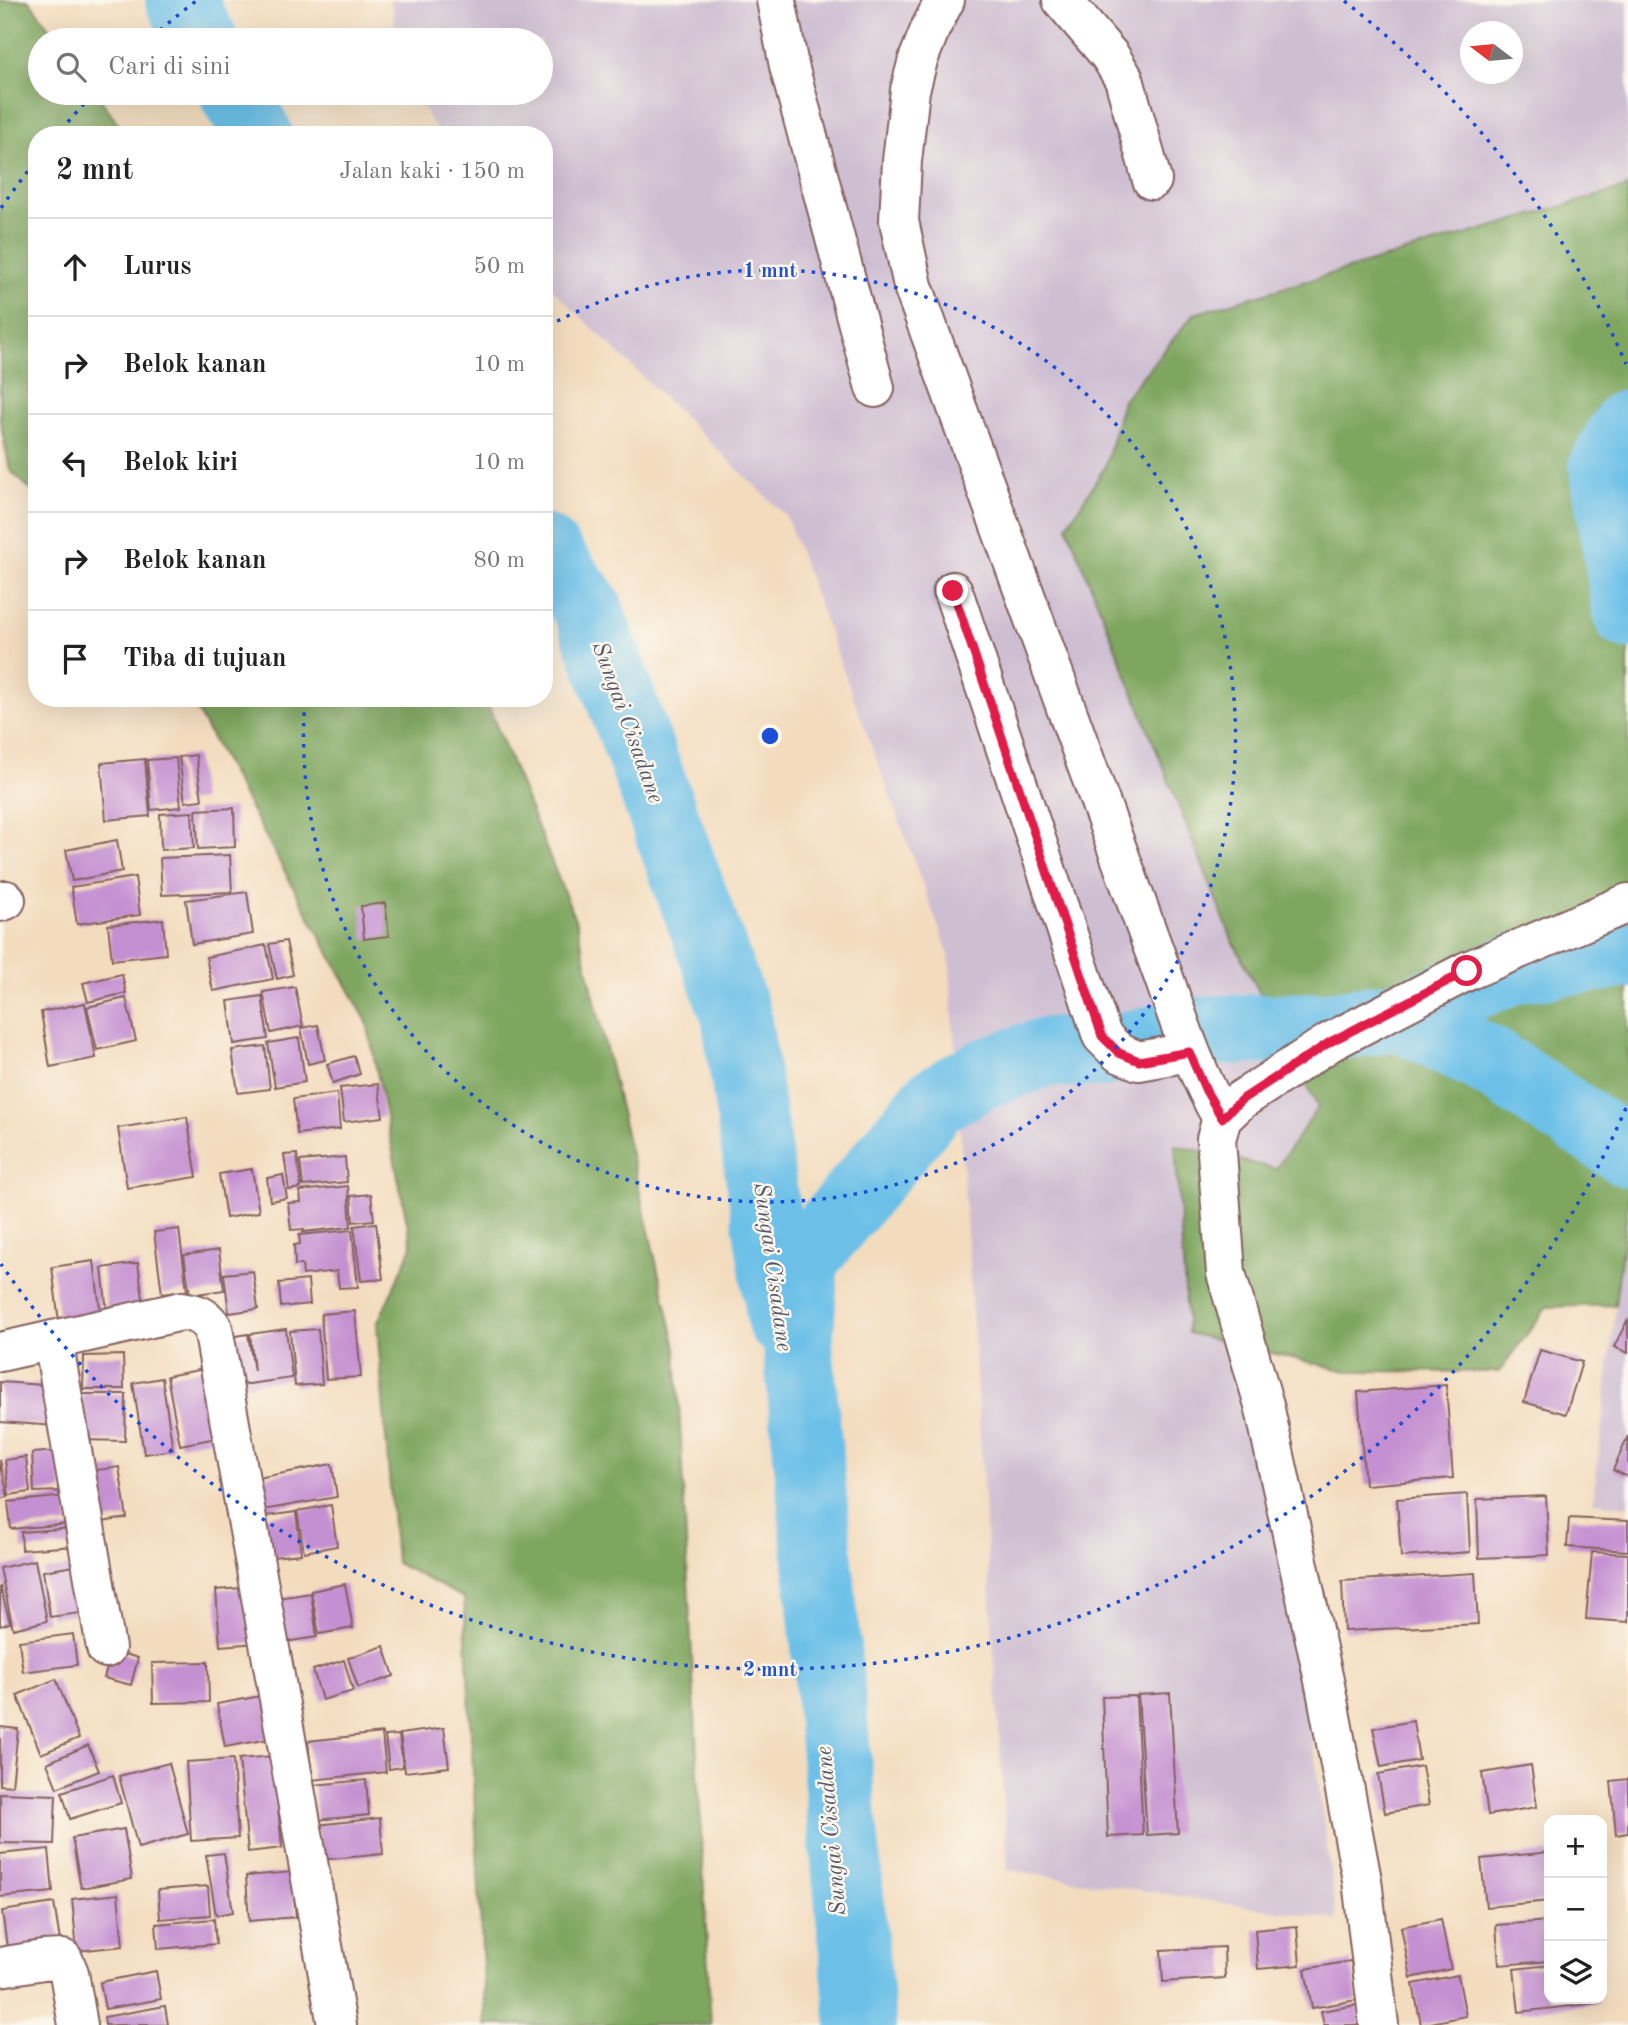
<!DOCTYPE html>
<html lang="id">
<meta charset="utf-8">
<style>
:root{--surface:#fff;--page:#f2f2f2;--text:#222;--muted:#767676;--line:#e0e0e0}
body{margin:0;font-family:"Old Standard TT",serif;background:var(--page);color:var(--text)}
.controls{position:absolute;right:21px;bottom:21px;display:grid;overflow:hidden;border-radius:14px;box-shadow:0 7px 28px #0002}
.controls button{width:63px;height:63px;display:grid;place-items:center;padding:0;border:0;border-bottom:2px solid var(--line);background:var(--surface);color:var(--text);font:35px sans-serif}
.compass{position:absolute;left:1460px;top:21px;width:63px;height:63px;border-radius:50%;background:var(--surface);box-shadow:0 7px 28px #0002;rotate:286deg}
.stop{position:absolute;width:21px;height:21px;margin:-16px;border:5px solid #e11d48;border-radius:50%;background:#fff}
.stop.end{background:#e11d48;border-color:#fff;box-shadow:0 2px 7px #0008}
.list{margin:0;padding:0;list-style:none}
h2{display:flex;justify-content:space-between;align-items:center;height:91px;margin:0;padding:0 28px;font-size:30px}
h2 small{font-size:23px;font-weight:400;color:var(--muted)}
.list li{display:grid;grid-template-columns:46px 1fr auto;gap:21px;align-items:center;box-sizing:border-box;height:98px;padding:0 28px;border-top:2px solid var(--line)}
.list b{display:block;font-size:26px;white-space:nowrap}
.list em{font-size:23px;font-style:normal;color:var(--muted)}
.icon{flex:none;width:38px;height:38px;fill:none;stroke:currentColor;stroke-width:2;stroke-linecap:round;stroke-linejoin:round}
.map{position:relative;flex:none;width:1628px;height:2025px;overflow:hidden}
.search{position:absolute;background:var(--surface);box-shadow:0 7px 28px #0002;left:28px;top:28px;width:525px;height:77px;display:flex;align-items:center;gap:18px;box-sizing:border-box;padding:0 24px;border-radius:38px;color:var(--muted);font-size:26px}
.panel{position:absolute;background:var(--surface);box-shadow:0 7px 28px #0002;left:28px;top:126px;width:525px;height:581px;border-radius:28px}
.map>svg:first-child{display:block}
.industrial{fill:#cebed2;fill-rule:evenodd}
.forest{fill:#7ea65e;stroke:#646244;stroke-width:2}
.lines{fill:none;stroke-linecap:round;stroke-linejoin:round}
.river{stroke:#6cc0e8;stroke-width:70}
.building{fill:#c590d1}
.minor-casing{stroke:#85615e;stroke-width:42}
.minor{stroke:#fff;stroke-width:38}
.route{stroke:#e11d48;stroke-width:9}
.ring{fill:none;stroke:#1d4ed8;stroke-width:3.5;stroke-dasharray:3.5 7}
.labels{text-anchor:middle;stroke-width:5;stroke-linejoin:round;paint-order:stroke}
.water-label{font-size:23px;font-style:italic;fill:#56576d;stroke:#fbf7ec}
.centre{fill:#1d4ed8;stroke:#fbf7ec;stroke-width:3.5}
.ring-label{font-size:21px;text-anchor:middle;font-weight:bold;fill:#1d4ed8;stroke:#fbf7ec;stroke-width:5;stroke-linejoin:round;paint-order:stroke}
</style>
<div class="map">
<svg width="1628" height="2025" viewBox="0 0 1628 2025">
<rect width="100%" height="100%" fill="#fbf7ec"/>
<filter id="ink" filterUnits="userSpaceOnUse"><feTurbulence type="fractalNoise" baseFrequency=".0143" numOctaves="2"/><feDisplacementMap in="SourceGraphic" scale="14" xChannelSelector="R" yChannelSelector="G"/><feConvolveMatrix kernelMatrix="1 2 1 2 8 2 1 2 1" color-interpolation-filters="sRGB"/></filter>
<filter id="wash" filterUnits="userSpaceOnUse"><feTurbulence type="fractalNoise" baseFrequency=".00686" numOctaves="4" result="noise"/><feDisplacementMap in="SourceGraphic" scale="28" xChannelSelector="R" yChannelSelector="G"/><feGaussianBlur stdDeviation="1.57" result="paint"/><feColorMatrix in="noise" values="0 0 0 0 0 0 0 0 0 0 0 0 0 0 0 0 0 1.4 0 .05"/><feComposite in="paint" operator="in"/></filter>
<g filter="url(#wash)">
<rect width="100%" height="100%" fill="#f3dcbe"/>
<!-- industrial -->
<g class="industrial">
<path d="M391,0H1628V187L1194,314L1123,400L1105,467L1067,526L1232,939L1318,1107L1276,1169L1175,1146L1259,1350L1337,1920L1008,1870L949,955L786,516L544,281V135H440L413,93H541V40H397ZM1470,32H1512V74H1470Z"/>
<path d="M1628,1203V1506L1593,1502Z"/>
</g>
<!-- forest -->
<g class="forest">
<path d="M0,0H29L58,40H40V93H96L126,135H37V496L10,470L0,420Z"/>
<path d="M1628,187V1203L1615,1305L1547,1307L1499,1372L1346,1371L1188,1333L1175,1145L1276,1169L1318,1107L1232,939L1067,526L1105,467L1123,400L1194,314Z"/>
<path d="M190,698H485L577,924L676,1347L711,2025H486L464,1598L396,1563L377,1324L412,1247L367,1022Z"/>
</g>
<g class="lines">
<!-- river -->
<g class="river">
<path d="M180,0L203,40"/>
<path d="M234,93L258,135"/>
<path d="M1628,424L1604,465L1628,614"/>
<path d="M544,549L588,609L736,1015L782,1321"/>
<path d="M1400,1016L1484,1058L1628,1152"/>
<path d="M861,2025L798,1346L804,1259L935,1101L983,1074L1045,1052H1101L1195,1031L1324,1027L1400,1016L1518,967L1628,953"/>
</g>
</g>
<g id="blocks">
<!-- building -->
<g class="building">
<path d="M196,755L202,800L185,802L179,757Z"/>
<path d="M176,758L181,807L151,810L147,760Z"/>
<path d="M145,759L150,816L106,820L101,763Z"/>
<path d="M234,808L235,847L198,849L196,810Z"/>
<path d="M192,812L194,848L161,850L160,814Z"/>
<path d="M117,840L122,871L72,881L66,850Z"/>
<path d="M230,855L232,892L162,895L160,858Z"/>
<path d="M135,877L140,915L77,924L71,887Z"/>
<path d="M247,892L253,934L192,944L186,900Z"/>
<path d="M385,903L389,936L364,939L361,906Z"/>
<path d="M163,919L166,954L112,960L108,925Z"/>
<path d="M286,941L293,975L277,979L269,944Z"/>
<path d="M266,945L273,979L213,991L206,957Z"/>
<path d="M122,974L126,993L88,1002L83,983Z"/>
<path d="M295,987L303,1026L271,1033L263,992Z"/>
<path d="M262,996L268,1039L234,1044L228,1001Z"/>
<path d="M126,998L136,1041L97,1050L87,1007Z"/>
<path d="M85,1003L96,1058L50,1067L41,1012Z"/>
<path d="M318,1025L325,1060L308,1064L301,1028Z"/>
<path d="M299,1038L305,1082L275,1087L268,1043Z"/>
<path d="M265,1046L270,1089L238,1093L232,1050Z"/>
<path d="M354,1056L360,1074L333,1083L327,1064Z"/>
<path d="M378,1084L383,1117L344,1122L340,1088Z"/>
<path d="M337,1093L340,1129L297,1134L293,1099Z"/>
<path d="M187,1117L197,1177L127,1188L118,1128Z"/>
<path d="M297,1154L301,1188L289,1190L284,1155Z"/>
<path d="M345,1157L347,1182L303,1186L300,1161Z"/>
<path d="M252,1169L259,1212L226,1218L219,1174Z"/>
<path d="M283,1175L287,1198L270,1201L267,1178Z"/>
<path d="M348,1186L351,1227L303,1232L304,1229L291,1230L288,1203L301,1202L300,1191Z"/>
<path d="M371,1194L374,1220L353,1222L351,1196Z"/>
<path d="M376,1223L383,1279L361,1281L354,1226Z"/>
<path d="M179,1229L187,1291L162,1294L154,1232Z"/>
<path d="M352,1230L358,1287L339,1288L337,1271L303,1275L302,1265H295L294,1245L300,1244L299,1235Z"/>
<path d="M219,1250L224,1290L190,1295L184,1255Z"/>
<path d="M94,1261L101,1316L59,1322L52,1267Z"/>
<path d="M138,1263L144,1306L107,1311L102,1268Z"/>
<path d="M253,1271L258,1309L229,1313L224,1274Z"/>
<path d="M308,1280L310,1304L281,1307L279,1283Z"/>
<path d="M355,1311L361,1377L326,1379L321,1314Z"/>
<path d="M1628,1319V1353L1614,1347Z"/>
<path d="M286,1329L292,1378L227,1387L219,1339L248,1334L254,1371L250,1334Z"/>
<path d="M318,1329L322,1384L295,1386L290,1331Z"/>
<path d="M1540,1350L1582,1362L1566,1414L1524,1402Z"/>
<path d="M123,1355L124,1389H83L84,1356Z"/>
<path d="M204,1369L217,1438L180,1445L167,1376Z"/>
<path d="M162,1378L173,1450L144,1454L133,1383Z"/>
<path d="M0,1382L58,1386L56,1426L0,1422Z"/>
<path d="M1446,1385L1453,1478L1365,1485L1358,1392Z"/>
<path d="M83,1394H126L125,1441L82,1440Z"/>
<path d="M1628,1436V1477L1613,1470Z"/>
<path d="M60,1451L62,1491L34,1492L32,1453Z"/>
<path d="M26,1457L30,1492L9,1495L5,1460Z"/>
<path d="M0,1460L8,1497L0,1499Z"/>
<path d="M332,1464L337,1497L257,1511L252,1479Z"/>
<path d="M119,1467L127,1518L89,1524L82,1472Z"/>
<path d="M1467,1494L1470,1552L1401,1557L1397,1499Z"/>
<path d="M66,1496L69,1524L11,1529L8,1502Z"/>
<path d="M1546,1496L1549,1555L1479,1558L1477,1499Z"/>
<path d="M331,1505L337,1546L304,1552L297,1511Z"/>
<path d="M296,1512L301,1554L263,1558L259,1517Z"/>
<path d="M1569,1518L1628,1521V1551L1567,1547Z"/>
<path d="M73,1528L74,1546L22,1550L21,1532Z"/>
<path d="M1592,1552L1628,1554V1622L1586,1619Z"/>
<path d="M35,1560L47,1621L13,1629L0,1568Z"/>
<path d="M75,1566L81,1613L50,1617L43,1571Z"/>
<path d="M1475,1573L1478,1624L1344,1631L1342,1581Z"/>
<path d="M345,1584L353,1628L319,1634L311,1591Z"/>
<path d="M0,1586L10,1623L0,1626Z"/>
<path d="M254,1587L258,1643L220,1646L216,1590Z"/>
<path d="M311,1593L317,1637L278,1643L271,1599Z"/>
<path d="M73,1634L77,1665L23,1672L19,1641Z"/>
<path d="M384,1646L394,1676L358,1688L348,1658Z"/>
<path d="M112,1650L138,1658L131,1685L104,1678Z"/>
<path d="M344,1660L353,1691L322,1700L313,1670Z"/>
<path d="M208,1662L209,1702L153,1703L152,1663Z"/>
<path d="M56,1679L79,1738L41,1754L17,1695Z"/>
<path d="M1170,1693L1178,1833L1147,1835L1138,1695Z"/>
<path d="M266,1695L274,1738L225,1747L217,1704Z"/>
<path d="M1136,1696L1143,1835L1108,1837L1102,1697Z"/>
<path d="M1413,1721L1419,1760L1381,1767L1373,1728Z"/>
<path d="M0,1727L18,1729L12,1786L0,1785Z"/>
<path d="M444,1728L449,1767L405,1772L400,1734Z"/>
<path d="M382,1733L386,1772L312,1780L308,1741Z"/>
<path d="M399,1735L403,1767L389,1769L385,1736Z"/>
<path d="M88,1745L99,1771L57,1788L47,1763Z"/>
<path d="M273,1756L282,1848L248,1852L239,1759Z"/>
<path d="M233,1759L238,1838L191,1841L186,1762Z"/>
<path d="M169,1763L188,1834L138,1848L119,1776Z"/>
<path d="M1531,1765L1537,1807L1488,1815L1482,1773Z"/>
<path d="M1422,1766L1429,1805L1385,1813L1378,1774Z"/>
<path d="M113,1775L121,1803L70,1819L62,1792Z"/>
<path d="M1628,1779V1833L1616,1835L1611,1781Z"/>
<path d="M366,1780L369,1815L317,1820L314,1785Z"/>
<path d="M0,1793L56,1795L54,1844L0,1843Z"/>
<path d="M380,1818L383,1854L321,1860L317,1825Z"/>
<path d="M124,1829L132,1879L81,1888L72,1838Z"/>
<path d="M49,1849L53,1892L0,1897V1854Z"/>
<path d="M1549,1852V1901L1486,1907L1481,1859Z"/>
<path d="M224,1853L233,1912L216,1915L206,1855Z"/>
<path d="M292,1872L296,1917L249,1921L246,1876Z"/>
<path d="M208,1886L210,1915L160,1919L158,1890Z"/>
<path d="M118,1894L123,1946L77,1951L72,1899Z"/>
<path d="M54,1903L61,1947L8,1955L2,1911Z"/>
<path d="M214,1919L216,1944L158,1949L156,1924Z"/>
<path d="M1441,1919L1451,1969L1411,1978L1401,1927Z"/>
<path d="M1549,1921V1961L1499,1965L1496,1925Z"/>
<path d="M1297,1926L1300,1965L1258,1969L1255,1930Z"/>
<path d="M1224,1947L1225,1978L1163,1982L1161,1950Z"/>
<path d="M1351,1961L1357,2000L1312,2008L1305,1969Z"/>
<path d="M1549,1965V1999H1598L1599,2003L1519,2012L1514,1969Z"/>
<path d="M156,1971L161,1999L105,2009L100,1982Z"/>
<path d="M1458,1975L1466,2016L1421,2025L1413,1984Z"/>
<path d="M1357,2005L1361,2025H1324L1321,2011Z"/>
<path d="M165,2006L168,2025H105L104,2017Z"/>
</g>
</g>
</g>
<g filter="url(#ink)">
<use href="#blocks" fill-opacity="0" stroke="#85615e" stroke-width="2"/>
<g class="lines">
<defs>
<g id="minor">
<path d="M776,0L789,66L875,388"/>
<path d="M945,0L931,27L918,60L910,90L902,161L899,221L913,286L1164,978C1181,1027 1196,1073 1222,1118"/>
<path d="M1062,0L1110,56L1124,79L1152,180"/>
<path d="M953,591L1102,1036L1119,1053L1139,1061L1189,1052"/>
<path d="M0,902L6,900"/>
<path d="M53,1340L106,1648"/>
<path d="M0,1352L182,1311C197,1313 205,1316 213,1328L337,2025"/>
<path d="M0,1967L43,1960L63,1959L69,1973L78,2025"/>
<path d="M1379,2025L1362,1880L1325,1685L1264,1405L1226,1273L1216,1139L1222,1118L1241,1100L1330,1042L1467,971L1628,903"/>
</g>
</defs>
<!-- minor casing -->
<use href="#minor" class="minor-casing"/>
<!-- minor -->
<use href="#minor" class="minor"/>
</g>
</g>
<g class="lines" filter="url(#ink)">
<!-- route -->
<path class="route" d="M953,591L1102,1036L1119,1053L1139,1061L1189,1052L1206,1091L1222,1118L1241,1100L1330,1042L1467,971"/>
</g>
<!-- distance rings -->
<g class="ring">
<path d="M548 326A466 466 0 1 1 305 699"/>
<path d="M1626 1108A933 933 0 0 1 1 1264M1 208A933 933 0 0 1 35 162M61 130A933 933 0 0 1 93 94M152 37A933 933 0 0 1 196 1M1344 1A933 933 0 0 1 1626 364"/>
</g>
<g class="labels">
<!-- water labels -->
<g class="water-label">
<text transform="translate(629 722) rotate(70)" y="8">Sungai Cisadane</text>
<text transform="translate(774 1267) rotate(82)" y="8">Sungai Cisadane</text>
<text transform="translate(830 1831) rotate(-95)" y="8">Sungai Cisadane</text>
</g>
</g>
<circle cx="770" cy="736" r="10" class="centre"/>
<g class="ring-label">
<text x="770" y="277">1 mnt</text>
<text x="770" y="1676">2 mnt</text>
</g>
</svg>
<div class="controls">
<button>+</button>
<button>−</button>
<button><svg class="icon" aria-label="layers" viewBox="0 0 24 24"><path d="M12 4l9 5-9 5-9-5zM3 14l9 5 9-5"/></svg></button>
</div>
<svg class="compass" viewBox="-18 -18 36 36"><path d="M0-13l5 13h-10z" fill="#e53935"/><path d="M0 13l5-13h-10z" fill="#767676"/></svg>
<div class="stop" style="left:1467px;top:971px"></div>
<div class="stop end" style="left:953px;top:591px"></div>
<div class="search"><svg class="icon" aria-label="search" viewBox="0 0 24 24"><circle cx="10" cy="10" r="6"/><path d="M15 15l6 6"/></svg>Cari di sini</div>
<section class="panel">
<h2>2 mnt<small>Jalan kaki · 150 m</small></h2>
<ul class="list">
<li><svg class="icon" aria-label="ahead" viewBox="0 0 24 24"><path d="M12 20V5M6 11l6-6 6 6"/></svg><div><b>Lurus</b></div><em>50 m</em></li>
<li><svg class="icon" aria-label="right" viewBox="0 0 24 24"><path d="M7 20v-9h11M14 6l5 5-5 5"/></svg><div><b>Belok kanan</b></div><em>10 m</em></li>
<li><svg class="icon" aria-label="left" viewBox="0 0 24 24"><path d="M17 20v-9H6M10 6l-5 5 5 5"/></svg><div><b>Belok kiri</b></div><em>10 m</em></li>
<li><svg class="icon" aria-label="right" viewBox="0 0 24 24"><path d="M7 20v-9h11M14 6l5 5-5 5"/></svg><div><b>Belok kanan</b></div><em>80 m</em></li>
<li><svg class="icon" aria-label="arrive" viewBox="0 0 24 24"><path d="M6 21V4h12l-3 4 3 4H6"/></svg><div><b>Tiba di tujuan</b></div></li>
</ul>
</section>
</div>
